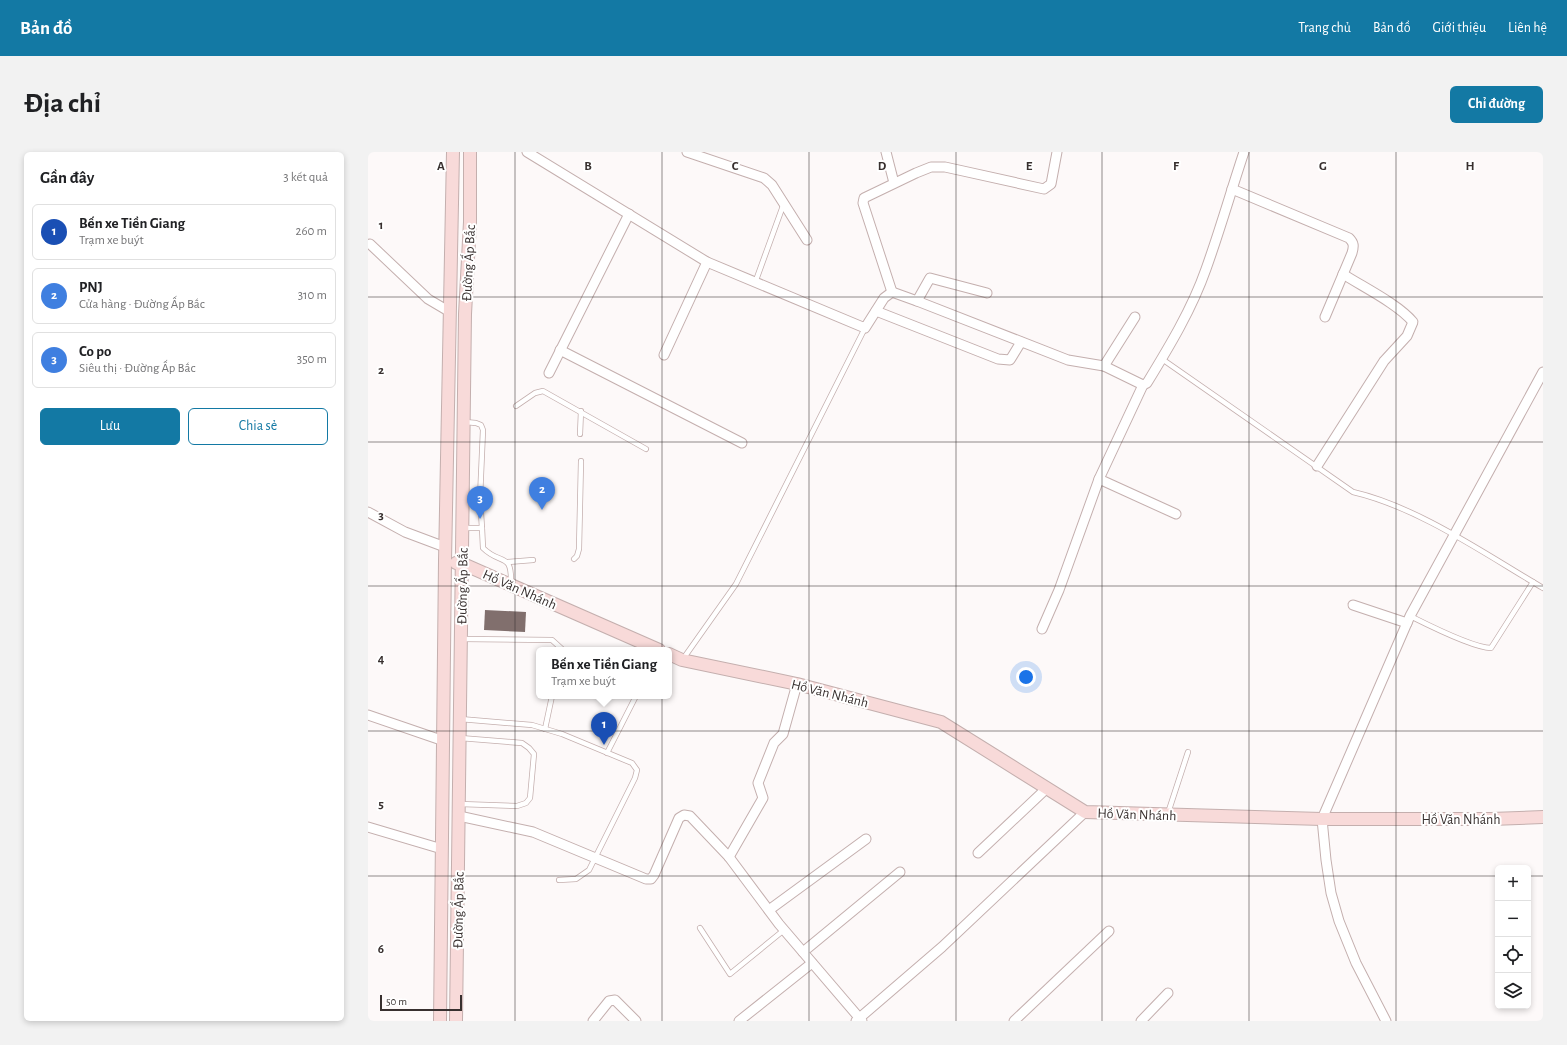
<!DOCTYPE html>
<html lang="vi">
<meta charset="utf-8">
<style>
:root{--surface:#fff;--page:#f2f2f2;--text:#202124;--muted:#757577;--line:#e0e0e0;--accent:#1379a4}
body{margin:0;font-family:"Alegreya Sans",sans-serif;background:var(--page);color:var(--text)}
.controls{position:absolute;right:12px;bottom:12px;display:grid;overflow:hidden;border-radius:6px;box-shadow:0 2px 6px #0003}
.controls button{width:36px;height:36px;display:grid;place-items:center;padding:0;border:0;border-bottom:1px solid var(--line);background:var(--surface);color:var(--text);font:20px sans-serif}
.scale{position:absolute;left:12px;bottom:10px;width:82px;box-sizing:border-box;padding-left:4px;border:2px solid #38302f;border-top:0;font-size:11px;line-height:14px;white-space:nowrap;color:#38302f;-webkit-text-stroke:3px #fff;paint-order:stroke}
.you{position:absolute;left:658px;top:525px;width:14px;height:14px;margin:-10px;border:3px solid #fff;border-radius:50%;background:#1a73e8;box-shadow:0 0 0 6px #1a73e833}
.badge{display:grid;place-items:center;width:26px;height:26px;border-radius:50%;background:var(--accent);color:#fff;font-size:13px;font-weight:700}
.pin{position:absolute;translate:-50% -33px;filter:drop-shadow(0 1px 2px #0008)}
.pin::after{content:'';position:absolute;top:21px;width:14px;height:12px;background:inherit;clip-path:polygon(0 0,100% 0,50% 100%)}
.popup{position:absolute;left:168px;top:495px;width:136px;height:52px;box-sizing:border-box;display:grid;place-content:center;border-radius:6px;background:var(--surface);filter:drop-shadow(0 1px 3px #0005);font-size:13px;white-space:nowrap;color:var(--muted)}
.popup b{font-size:15px;color:var(--text)}
.popup::after{content:'';position:absolute;left:50%;top:100%;margin-left:-8px;border:8px solid transparent;border-top-color:var(--surface)}
.list{margin:0;padding:0;list-style:none}
h2{display:flex;justify-content:space-between;align-items:center;height:52px;margin:0;padding:0 16px;font-size:17px}
h2 small{font-size:13px;font-weight:400;color:var(--muted)}
.list li{display:grid;grid-template-columns:26px 1fr auto;gap:12px;align-items:center;box-sizing:border-box;height:56px;margin:0 8px 8px;padding:0 8px;border:1px solid var(--line);border-radius:6px}
.list b{display:block;font-size:15px;white-space:nowrap}
.list p{margin:0;font-size:13px;white-space:nowrap;color:var(--muted)}
.list em{font-size:13px;font-style:normal;color:var(--muted)}
.actions{display:flex;gap:8px;padding:12px 16px}
.actions a{flex:1;padding:9px 0;border:1px solid var(--accent);border-radius:6px;text-align:center;font-size:14px;color:var(--accent)}
.actions .main{background:var(--accent);color:#fff}
.icon{flex:none;width:22px;height:22px;fill:none;stroke:currentColor;stroke-width:2;stroke-linecap:round;stroke-linejoin:round}
.map{position:relative;flex:none;width:1175px;height:869px;overflow:hidden;border-radius:6px}
header{display:flex;align-items:center;gap:24px;box-sizing:border-box;height:56px;padding:0 20px;background:var(--accent);color:#fff}
header strong{font-size:19px}
nav{display:flex;gap:22px;margin-inline-start:auto;font-size:14px}
.intro{display:flex;align-items:center;justify-content:space-between;box-sizing:border-box;height:96px;padding:0 24px}
h1{margin:0;font-size:28px}
.button{padding:10px 18px;border-radius:6px;background:var(--accent);color:#fff;font-size:14px;font-weight:700}
main{display:flex;gap:24px;padding:0 24px}
aside{flex:1;background:var(--surface);border-radius:6px;box-shadow:0 2px 6px #0003}
.map>svg:first-child{display:block}
.building{fill:#816f6d}
.lines{fill:none;stroke-linecap:round;stroke-linejoin:round}
.lane-casing{stroke:#c4afae;stroke-width:6}
.street-casing{stroke:#c4afae;stroke-width:11}
.secondary-casing{stroke:#c4afae;stroke-width:14}
.lane{stroke:#fff;stroke-width:4.5}
.street{stroke:#fff;stroke-width:9}
.secondary{stroke:#f8dad9;stroke-width:12}
.grid{fill:none;stroke:#38302f;stroke-width:1;stroke-opacity:0.55}
.labels{text-anchor:middle;stroke-width:4;stroke-linejoin:round;paint-order:stroke}
.street-label{font-size:14px;fill:#38302f;stroke:#fff}
.grid-label{font-size:13px;text-anchor:middle;font-weight:bold;fill:#38302f;stroke:#fff;stroke-width:4;stroke-linejoin:round;paint-order:stroke}
</style>
<header>
<strong>Bản đồ</strong>
<nav><a>Trang chủ</a><a>Bản đồ</a><a>Giới thiệu</a><a>Liên hệ</a></nav>
</header>
<div class="intro"><h1>Địa chỉ</h1><a class="button">Chỉ đường</a></div>
<main>
<aside>
<h2>Gần đây<small>3 kết quả</small></h2>
<ul class="list">
<li><span class="badge" style="background:#1a4fb4">1</span><div><b>Bến xe Tiền Giang</b><p>Trạm xe buýt</p></div><em>260 m</em></li>
<li><span class="badge" style="background:#3f7fe0">2</span><div><b>PNJ</b><p>Cửa hàng · Đường Ấp Bắc</p></div><em>310 m</em></li>
<li><span class="badge" style="background:#3f7fe0">3</span><div><b>Co po</b><p>Siêu thị · Đường Ấp Bắc</p></div><em>350 m</em></li>
</ul>
<div class="actions"><a class="main">Lưu</a><a>Chia sẻ</a></div>
</aside>
<div class="map">
<svg width="1175" height="869" viewBox="0 0 1175 869">
<rect width="100%" height="100%" fill="#fdf9f9"/>
<!-- building -->
<path class="building" d="M117,458L158,460L157,480L116,478Z"/>
<g class="lines">
<defs>
<g id="lane">
<path d="M387,131L416,51"/>
<path d="M794,207L985,340C1050,355 1117,402 1175,436"/>
<path d="M148,254L167,241L175,239L278,297"/>
<path d="M212,282L213,259"/>
<path d="M95,376H114L112,346L115,278L113,273L108,271L97,270"/>
<path d="M114,376L115,396C133,414 144,399 143,432"/>
<path d="M206,407L209,404L211,397L213,309"/>
<path d="M140,410L165,408"/>
<path d="M1042,464C1060,473 1105,496 1123,496L1165,430"/>
<path d="M94,487L184,488L195,498"/>
<path d="M315,507L368,432L497,176"/>
<path d="M92,567L164,573L194,582L264,611L269,618L267,626L221,718L208,727L191,728"/>
<path d="M177,577L184,544"/>
<path d="M239,601L268,544"/>
<path d="M92,652L149,654L158,651L162,646L166,602L161,596L154,591L92,586"/>
<path d="M800,661L820,600"/>
<path d="M332,776L362,822L416,778"/>
</g>
<g id="street">
<path d="M159,0L339,110L497,176L516,146L524,140L549,149L562,126L619,141"/>
<path d="M319,0L396,26L404,33L439,88"/>
<path d="M518,0L526,31"/>
<path d="M864,37L981,86C986,91 986,94 984,101L957,165"/>
<path d="M2,92L60,147L82,160"/>
<path d="M524,140L495,51L496,46L548,21L563,15H577L676,37L683,32L689,0"/>
<path d="M549,149L700,208L736,214L775,233L779,231C801,195 824,157 838,117C852,78 863,39 876,0"/>
<path d="M508,159L630,207L642,208L653,190"/>
<path d="M192,198L374,291"/>
<path d="M296,203L339,110"/>
<path d="M736,214L767,165"/>
<path d="M181,221L261,62"/>
<path d="M775,233L731,327L808,362"/>
<path d="M949,314L1016,209L1039,184L1045,170C1030,152 995,135 975,122"/>
<path d="M0,360L37,380L77,395"/>
<path d="M985,453L1039,471"/>
<path d="M674,477L691,438L731,327"/>
<path d="M0,563L76,589"/>
<path d="M91,664L165,680L278,727H283L286,723L311,666L316,663L322,664L361,705L411,772L494,869"/>
<path d="M0,675L74,697"/>
<path d="M610,701L679,636"/>
<path d="M361,705L395,646L390,631L406,591L415,582L429,532"/>
<path d="M401,758L498,687"/>
<path d="M435,800L532,720"/>
<path d="M225,869L241,849L247,848L268,869"/>
<path d="M371,869L444,811"/>
<path d="M488,869L574,795L717,660"/>
<path d="M646,869L741,779"/>
<path d="M773,869L800,841"/>
<path d="M1018,869L988,811L971,769L963,741L958,708L954,667L1042,464L1175,220"/>
</g>
<g id="secondary">
<path d="M88,411L95,412L291,498"/>
<path d="M301,502L314,508L429,532L573,570L717,660L954,667H1123L1175,665"/>
<path d="M72,869L77,409L85,0"/>
<path d="M88,869L97,162L102,70V0"/>
</g>
</defs>
<!-- lane casing -->
<use href="#lane" class="lane-casing"/>
<!-- street casing -->
<use href="#street" class="street-casing"/>
<!-- secondary casing -->
<use href="#secondary" class="secondary-casing"/>
<!-- lane -->
<use href="#lane" class="lane"/>
<!-- street -->
<use href="#street" class="street"/>
<!-- secondary -->
<use href="#secondary" class="secondary"/>
</g>
<!-- grid -->
<path class="grid" d="M147,0V869M294,0V869M441,0V869M588,0V869M734,0V869M881,0V869M1028,0V869M0,145H1175M0,290H1175M0,434H1175M0,579H1175M0,724H1130M1160,724H1175"/>
<g class="labels">
<!-- street labels -->
<g class="street-label">
<text transform="translate(100 111) rotate(-87)" y="5">Đường Ấp Bắc</text>
<text transform="translate(94 434) rotate(-89)" y="5">Đường Ấp Bắc</text>
<text transform="translate(152 437) rotate(24)" y="5">Hồ Văn Nhánh</text>
<text transform="translate(462 541) rotate(14)" y="5">Hồ Văn Nhánh</text>
<text transform="translate(769 662) rotate(2)" y="5">Hồ Văn Nhánh</text>
<text x="1093" y="672">Hồ Văn Nhánh</text>
<text transform="translate(90 758) rotate(-89)" y="5">Đường Ấp Bắc</text>
</g>
</g>
<g class="grid-label">
<text x="73" y="18">A</text>
<text x="220" y="18">B</text>
<text x="367" y="18">C</text>
<text x="514" y="18">D</text>
<text x="661" y="18">E</text>
<text x="808" y="18">F</text>
<text x="955" y="18">G</text>
<text x="1102" y="18">H</text>
<text x="13" y="77">1</text>
<text x="13" y="222">2</text>
<text x="13" y="367">3</text>
<text x="13" y="511">4</text>
<text x="13" y="656">5</text>
<text x="13" y="801">6</text>
</g>
</svg>
<div class="controls">
<button>+</button>
<button>−</button>
<button><svg class="icon" aria-label="locate" viewBox="0 0 24 24"><circle cx="12" cy="12" r="6"/><path d="M12 2v4M12 18v4M2 12h4M18 12h4"/></svg></button>
<button><svg class="icon" aria-label="layers" viewBox="0 0 24 24"><path d="M12 4l9 5-9 5-9-5zM3 14l9 5 9-5"/></svg></button>
</div>
<div class="scale">50 m</div>
<div class="you"></div>
<div class="pin badge" style="left:236px;top:593px;background:#1a4fb4">1</div>
<div class="popup"><b>Bến xe Tiền Giang</b>Trạm xe buýt</div>
<div class="pin badge" style="left:174px;top:358px;background:#3f7fe0">2</div>
<div class="pin badge" style="left:112px;top:367px;background:#3f7fe0">3</div>
</div>
</main>
